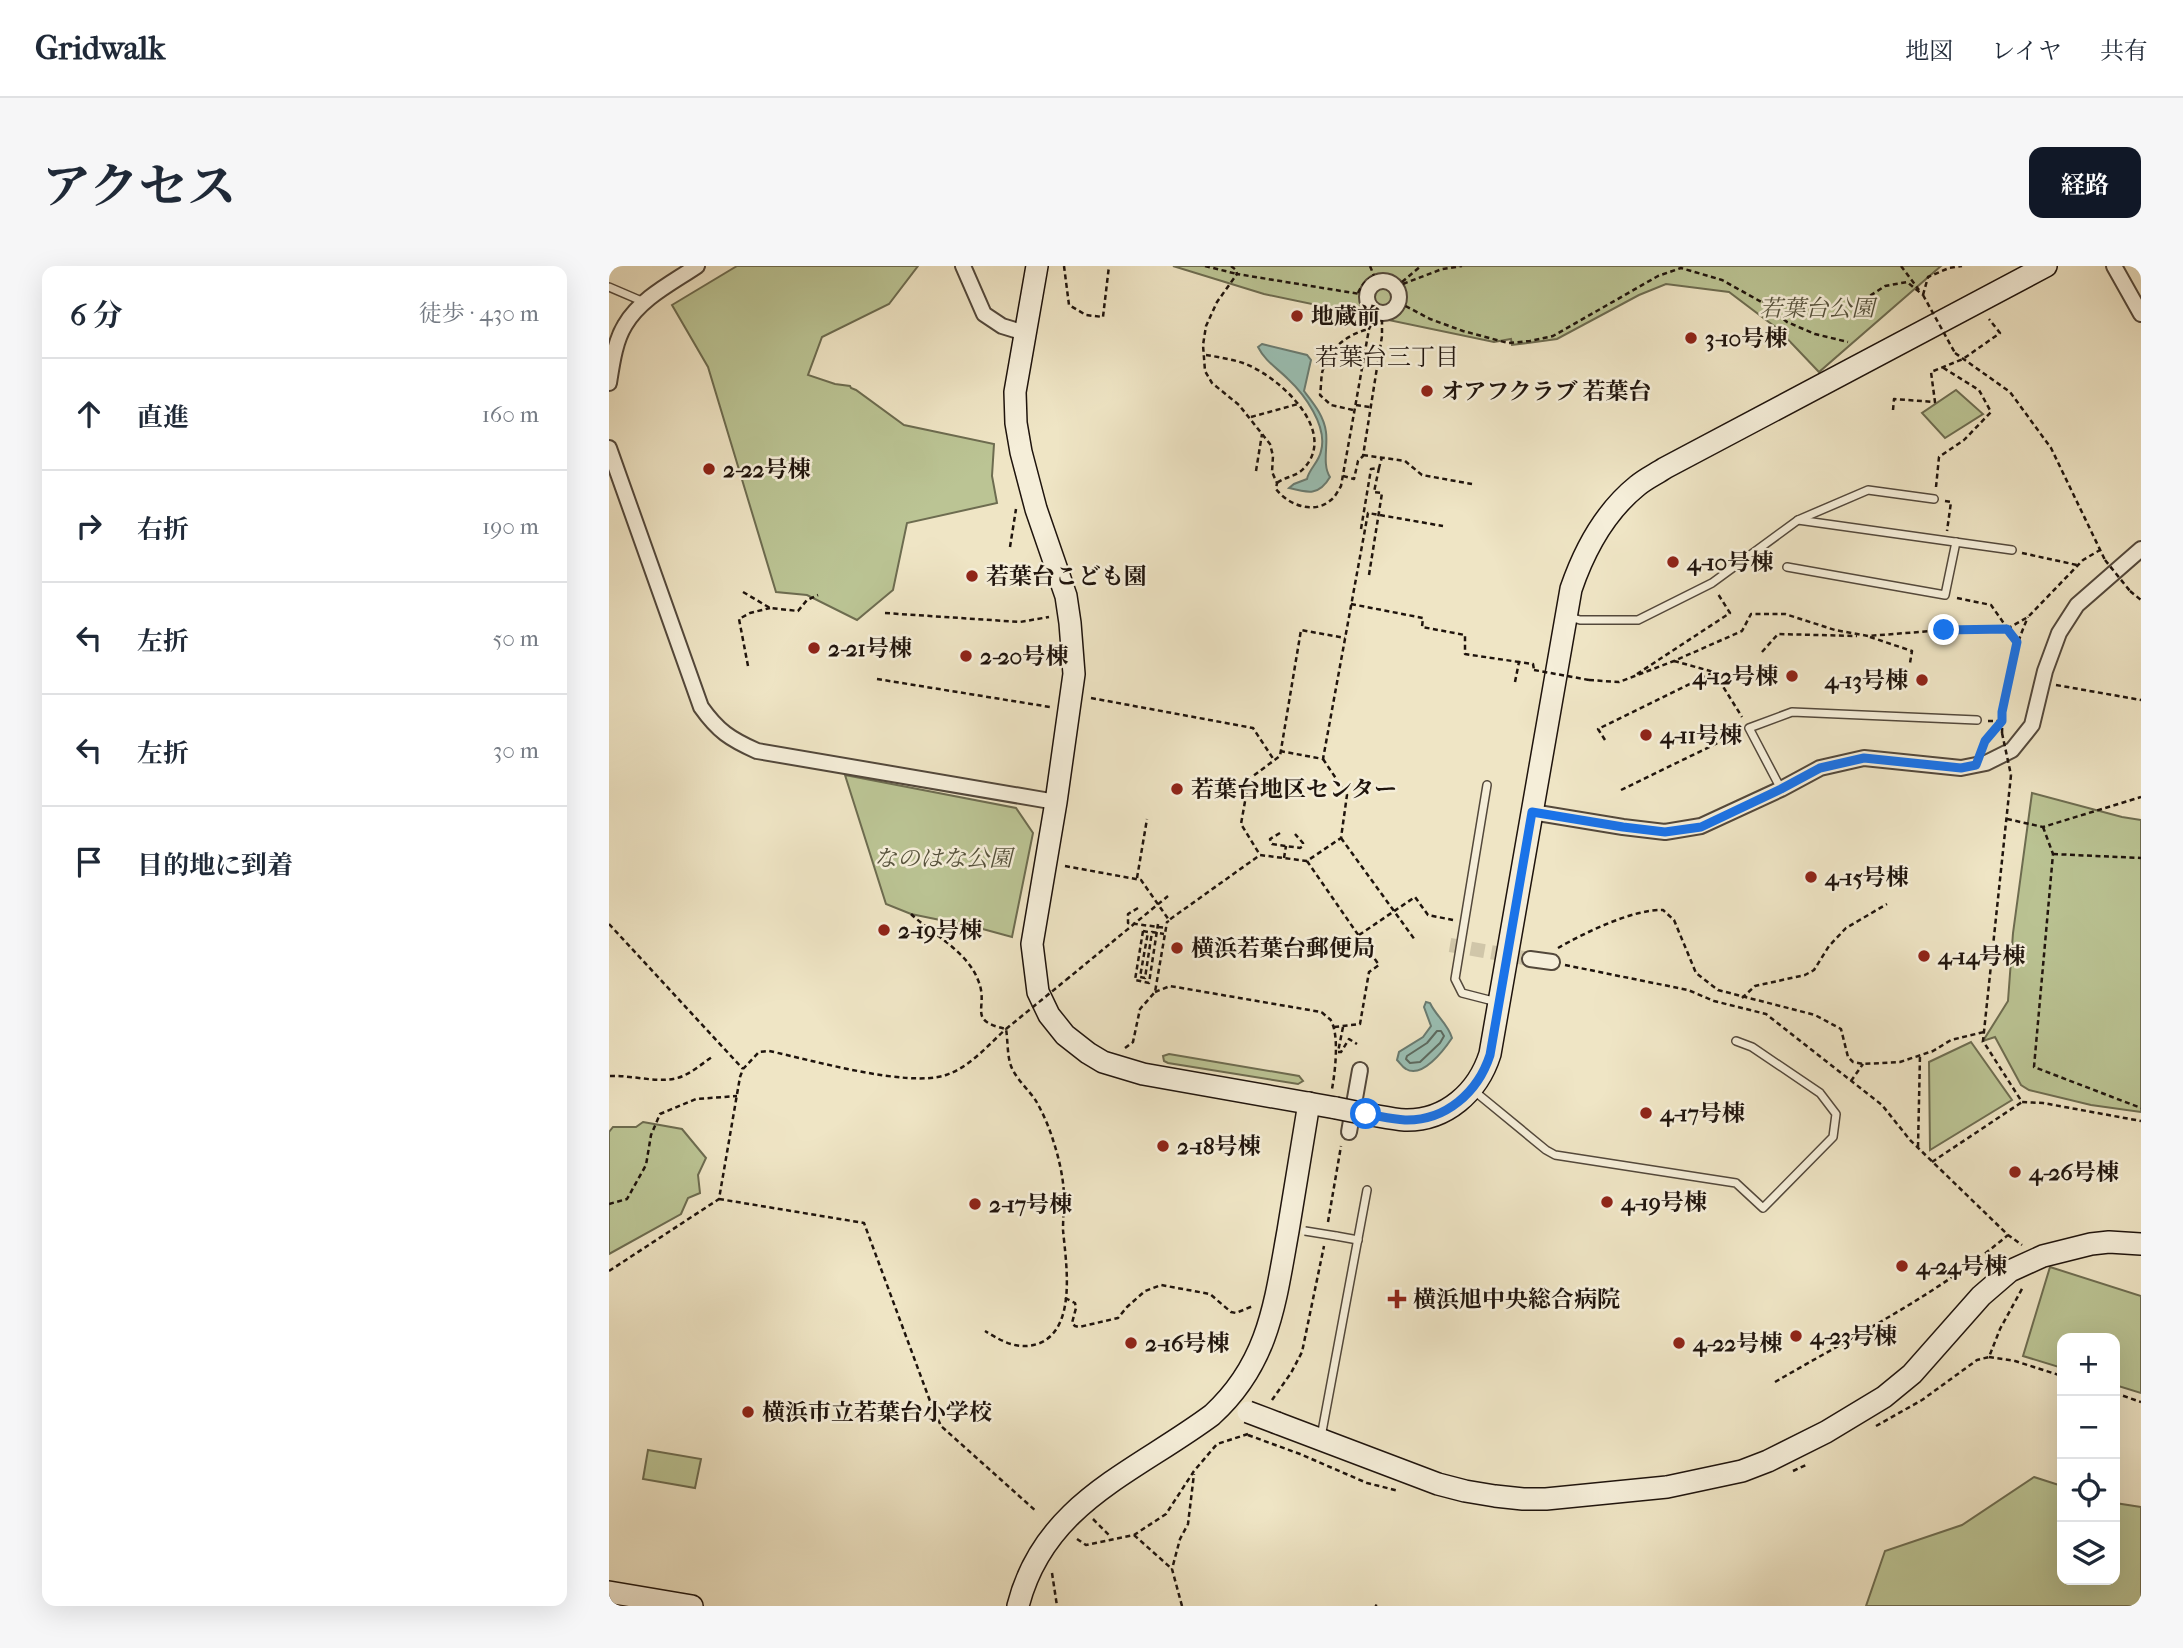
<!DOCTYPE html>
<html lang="ja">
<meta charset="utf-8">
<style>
:root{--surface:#fff;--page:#f6f6f7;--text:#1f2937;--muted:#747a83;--line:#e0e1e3;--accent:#111827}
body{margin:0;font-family:"IM FELL French Canon","Noto Serif JP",serif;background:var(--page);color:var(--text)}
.controls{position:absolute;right:21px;bottom:21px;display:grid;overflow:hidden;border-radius:14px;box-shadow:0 7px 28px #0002}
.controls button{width:63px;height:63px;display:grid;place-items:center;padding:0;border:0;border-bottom:2px solid var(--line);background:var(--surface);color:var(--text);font:35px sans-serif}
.stop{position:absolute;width:21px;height:21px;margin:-16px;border:5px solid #1a73e8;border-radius:50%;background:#fff}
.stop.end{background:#1a73e8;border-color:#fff;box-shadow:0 2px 7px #0008}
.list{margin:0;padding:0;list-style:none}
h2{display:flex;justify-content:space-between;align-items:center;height:91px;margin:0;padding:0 28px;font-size:30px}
h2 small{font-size:23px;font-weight:400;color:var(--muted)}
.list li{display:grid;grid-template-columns:46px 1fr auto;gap:21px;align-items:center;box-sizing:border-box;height:112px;padding:0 28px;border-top:2px solid var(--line)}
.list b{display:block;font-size:26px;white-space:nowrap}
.list em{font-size:23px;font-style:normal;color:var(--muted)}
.icon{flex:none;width:38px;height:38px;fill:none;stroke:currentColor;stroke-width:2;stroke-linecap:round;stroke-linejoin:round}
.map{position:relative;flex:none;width:1532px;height:1340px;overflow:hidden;border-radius:14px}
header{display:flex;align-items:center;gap:42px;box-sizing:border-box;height:98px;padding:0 35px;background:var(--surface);border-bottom:2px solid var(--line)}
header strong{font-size:33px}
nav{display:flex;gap:38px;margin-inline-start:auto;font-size:24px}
.intro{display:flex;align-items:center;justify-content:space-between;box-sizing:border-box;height:168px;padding:0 42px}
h1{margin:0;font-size:49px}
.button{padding:18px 32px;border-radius:14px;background:var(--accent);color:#fff;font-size:24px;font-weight:700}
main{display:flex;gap:42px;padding:0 42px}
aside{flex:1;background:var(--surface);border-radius:14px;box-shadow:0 7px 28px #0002}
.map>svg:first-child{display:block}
.green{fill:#bbc494;stroke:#6d6c50;stroke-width:2}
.water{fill:#9abfb3;stroke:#697b71;stroke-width:2}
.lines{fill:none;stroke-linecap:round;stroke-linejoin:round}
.shore{stroke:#5c6a60;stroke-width:2}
.street-tunnel{stroke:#d0c6a9;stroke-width:14;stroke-dasharray:14 7;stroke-linecap:butt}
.lane-casing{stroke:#53483b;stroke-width:10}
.street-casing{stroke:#53483b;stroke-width:18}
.secondary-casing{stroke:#1f140d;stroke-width:24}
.path{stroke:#1f140d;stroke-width:2.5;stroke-dasharray:5 3.5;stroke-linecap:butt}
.lane{stroke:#f5eed9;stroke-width:7}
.street{stroke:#f5eed9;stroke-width:14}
.secondary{stroke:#f5eed9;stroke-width:21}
.lane-bridge-casing{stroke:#53483b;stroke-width:10;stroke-linecap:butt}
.secondary-bridge-casing{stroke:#1f140d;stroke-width:24;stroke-linecap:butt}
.path-bridge{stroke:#1f140d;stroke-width:2.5;stroke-dasharray:5 3.5;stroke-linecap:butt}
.lane-bridge{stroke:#f5eed9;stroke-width:7}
.secondary-bridge{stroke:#f5eed9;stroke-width:21}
.route{stroke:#1a73e8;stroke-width:9}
.poi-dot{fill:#8f2418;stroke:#f5eed9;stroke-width:2.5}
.labels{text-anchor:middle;stroke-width:5;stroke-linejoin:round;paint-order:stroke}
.park-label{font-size:23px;font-style:italic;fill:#56523c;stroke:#f5eed9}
.poi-label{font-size:23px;font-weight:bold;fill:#1f140d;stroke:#f5eed9;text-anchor:start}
.neighbourhood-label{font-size:24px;fill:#1f140d;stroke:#f5eed9}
</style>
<header>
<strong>Gridwalk</strong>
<nav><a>地図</a><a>レイヤ</a><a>共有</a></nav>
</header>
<div class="intro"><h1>アクセス</h1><a class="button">経路</a></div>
<main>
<aside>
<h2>6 分<small>徒歩 · 430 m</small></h2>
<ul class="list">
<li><svg class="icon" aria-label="ahead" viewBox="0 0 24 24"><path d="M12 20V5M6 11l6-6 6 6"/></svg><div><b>直進</b></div><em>160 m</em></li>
<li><svg class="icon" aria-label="right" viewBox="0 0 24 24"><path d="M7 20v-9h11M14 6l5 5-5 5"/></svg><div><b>右折</b></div><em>190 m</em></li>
<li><svg class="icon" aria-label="left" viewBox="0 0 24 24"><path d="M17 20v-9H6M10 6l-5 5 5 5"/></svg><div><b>左折</b></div><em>50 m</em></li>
<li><svg class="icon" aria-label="left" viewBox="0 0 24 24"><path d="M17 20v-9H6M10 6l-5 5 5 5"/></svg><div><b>左折</b></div><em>30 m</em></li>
<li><svg class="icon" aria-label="arrive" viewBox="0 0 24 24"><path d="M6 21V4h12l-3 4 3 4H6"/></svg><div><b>目的地に到着</b></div></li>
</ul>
</aside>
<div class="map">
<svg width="1532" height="1340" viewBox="0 0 1532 1340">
<rect width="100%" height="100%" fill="#efe5c5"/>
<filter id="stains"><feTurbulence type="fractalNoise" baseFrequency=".00286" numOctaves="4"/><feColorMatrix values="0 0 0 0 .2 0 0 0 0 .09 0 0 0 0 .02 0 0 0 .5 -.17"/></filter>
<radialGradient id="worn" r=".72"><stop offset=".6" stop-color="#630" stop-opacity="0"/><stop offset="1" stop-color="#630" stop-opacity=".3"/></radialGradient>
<!-- green -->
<g class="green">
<path d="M128,0H309L280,38L213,71L199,109L226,118L241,120L242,122L247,124L295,159L385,178L383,210L388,237L298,257L284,324L248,354L198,329L167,326L99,101L63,39Z"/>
<path d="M564,0H1332L1210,106L1169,63L1120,26L1057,18L1030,29L948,73L903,79L902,73L885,76L655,28Z"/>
<path d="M1347,124L1374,148L1336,172L1313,147Z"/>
<path d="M236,509L407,542L424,567L403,671L370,662L302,648L277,638Z"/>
<path d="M1423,527L1513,551L1532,554V846L1482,839L1420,824L1412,819L1386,771L1374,775L1399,735L1404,667Z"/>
<path d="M1362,776L1403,834L1321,884L1320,796Z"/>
<path d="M560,788L690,810L694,815L689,818L559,797L555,795L554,790Z"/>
<path d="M34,856L73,863L97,892L89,909L91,927L79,932L72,948L0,988V866L4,861H27Z"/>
<path d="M1441,1001L1532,1030V1127L1506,1119V1072H1453V1102L1414,1090Z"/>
<path d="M39,1184L92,1193L86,1222L34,1213Z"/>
<path d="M1425,1211L1453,1220V1314H1506V1237L1532,1241V1340H1257L1276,1285L1353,1259Z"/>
</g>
<!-- water -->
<g class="water">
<path d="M653,78L698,89L702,94L695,125C705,138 715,150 717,166C719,180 713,199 721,211C710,230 699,227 680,222L685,218L698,213C700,203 710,196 712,185C719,160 695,128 679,113C668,102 656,95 649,81Z"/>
<path d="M817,736L821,737C827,750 839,758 843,772C835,784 813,813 797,803C793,801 791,797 788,794L790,786L814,771L822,760L815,741Z"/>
</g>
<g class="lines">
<!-- shore -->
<path class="shore" d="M828,765H832L835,770L831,777L811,796L801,797L797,793L798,790L818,777Z"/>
<!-- street-tunnel -->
<path class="street-tunnel" d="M841,679L921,693"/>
<defs>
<g id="lane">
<path d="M0,21L35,36"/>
<path d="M1189,254L1259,224L1325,233"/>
<path d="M1178,301L1336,329L1347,276"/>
<path d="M961,351L971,354H1029L1103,317L1189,254L1403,284"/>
<path d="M878,519L846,713L853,727L888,736"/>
<path d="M1172,523L1140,462L1183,446L1368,454"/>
<path d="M864,824L937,884L946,889L1127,917L1154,942L1224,871L1227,848L1211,827L1143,781L1127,775"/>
<path d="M727,970L749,974"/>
<path d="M712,1171L758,924"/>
</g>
<g id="street">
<path d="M354,0L375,48L393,60L416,67"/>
<path d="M1505,0L1532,48"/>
<circle cx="774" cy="31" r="16"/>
<path d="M0,117C3,98 6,75 16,59C32,32 63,17 88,0"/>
<path d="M0,182L92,441C109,465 121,473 148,485L447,536"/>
<path d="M923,546L1014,561L1056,566L1092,560L1172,523L1211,502L1255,492L1352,502L1377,497L1403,484L1423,459L1436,405L1450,367L1468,339L1532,283"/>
<path d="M921,693L943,696"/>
<path d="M740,866L751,804"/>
</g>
<g id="secondary">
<path d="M428,0L406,126L407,157L412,186L427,243L457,330L461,357L465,408L447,536L423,678L429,726L440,749L456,769L479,787L494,796L534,808L727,842"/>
<path d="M757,848C770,850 783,853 796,854C837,855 869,826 881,788L962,323C975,285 996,246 1028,220C1036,213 1047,208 1056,202L1437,0"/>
<path d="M668,1157L829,1218L856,1225L886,1230L914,1233H937L1058,1221L1133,1205L1159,1195L1217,1166L1275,1131L1303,1108L1372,1030L1401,1005L1434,990L1482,978L1500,976L1532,978"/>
<path d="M0,1326L83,1340"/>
<path d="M409,1340C435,1237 525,1207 603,1149C660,1097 666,1037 679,965C686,922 693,880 700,837"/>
</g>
</defs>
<!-- lane casing -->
<use href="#lane" class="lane-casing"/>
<!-- street casing -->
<use href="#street" class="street-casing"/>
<!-- secondary casing -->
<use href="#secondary" class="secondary-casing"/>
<!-- path -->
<g class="path">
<path d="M455,0L460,39L477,49L494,51L500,0"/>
<path d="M596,0L628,8"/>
<path d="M622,0L627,4L628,8"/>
<path d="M761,0L765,10"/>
<path d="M1292,0L1310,24"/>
<path d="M793,16L812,0"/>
<path d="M786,21L833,3L853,0"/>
<path d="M749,27C758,7 775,5 792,17"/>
<path d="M757,29L628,8L608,36L597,60L594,79L596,105L603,117L630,139L661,178L664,190L663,206L668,217L667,223C679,239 705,249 722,234C726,231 729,225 732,220L760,63L768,47"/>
<path d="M1314,29L1319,11L1340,2L1353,0"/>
<path d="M1153,35L1224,40L1253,35L1276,20L1298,16L1314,29"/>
<path d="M789,36L821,53L854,65L899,77L921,75L944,70L1049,10L1072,2L1113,14L1156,38L1178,56L1206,68L1239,76"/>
<path d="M1346,87L1401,126L1442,182L1496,294"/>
<path d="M597,89C609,91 622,93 634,97C668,109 729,163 696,201C688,211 677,210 668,217"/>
<path d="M747,139L761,141"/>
<path d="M744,144L722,139L711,129C712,122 712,114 713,107C719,83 738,68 760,63"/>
<path d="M1284,144L1285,133L1326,136L1322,106L1354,93L1391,67L1380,53"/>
<path d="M642,151L689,138"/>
<path d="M754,189L796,195L813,209L863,218"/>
<path d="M647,205L653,168"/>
<path d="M734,210L745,213L749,195L754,190L773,70V47"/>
<path d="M1327,221L1330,191L1355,174L1382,146L1370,124L1333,101"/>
<path d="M1336,235L1342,236L1338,265"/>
<path d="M752,263L762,203L770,202L773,191"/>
<path d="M401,281L407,243"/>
<path d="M1413,287L1468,299"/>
<path d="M760,309L773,227L765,226L770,202"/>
<path d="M1521,325L1532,334"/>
<path d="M134,326L161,342L189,345L198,334L209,329"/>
<path d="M1348,332L1382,339L1408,376"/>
<path d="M742,338L814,352L813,361L856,369V388L910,396"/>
<path d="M276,347L411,356L440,351"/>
<path d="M1261,371L1303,385L1301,397"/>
<path d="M1153,386L1169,368L1248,370"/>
<path d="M1065,395L1105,406L1133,451"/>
<path d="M139,400L130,353L141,347L161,342"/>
<path d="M1028,408L1121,347L1109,328"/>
<path d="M268,413L441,441"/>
<path d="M980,414L1010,416L1065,395L1133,365L1142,348H1176L1226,364L1259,370L1335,364L1398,363L1419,351L1474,294L1491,284"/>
<path d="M906,416L910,396L924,398L925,404"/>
<path d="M1447,419L1532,434"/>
<path d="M482,432L644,462L665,494"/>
<path d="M1379,455H1393"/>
<path d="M1393,467C1394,428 1403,387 1419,351"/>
<path d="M996,474L989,463L1105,406"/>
<path d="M1374,480L1376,475L1393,455"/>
<path d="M671,485L714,493L759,247L834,260"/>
<path d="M714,493L738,529L732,572L698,595L651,589L632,558L640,513L671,490L692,364L736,372"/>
<path d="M1402,509L1374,775L1413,836L1434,837L1532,855"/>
<path d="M1012,524L1129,467"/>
<path d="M1398,553L1434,561L1532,531"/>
<path d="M1434,561L1444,588L1425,801L1532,842"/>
<path d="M671,567L661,573L663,578L691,582L694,580V577L686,568"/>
<path d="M732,572L806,674"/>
<path d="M1444,588L1532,592"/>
<path d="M675,592L677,580"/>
<path d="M698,595L770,699L760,706L751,758L725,761"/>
<path d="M456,600L532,614L560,654L651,589"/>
<path d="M528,612L538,553"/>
<path d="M302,648C323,668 358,685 369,714C381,742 356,754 397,763C399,775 398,789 402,800C407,813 420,824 427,835C434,847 440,861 444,874C450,892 455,914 455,932C455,943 454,953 454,964C457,997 468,1061 431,1077C410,1085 394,1076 376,1065"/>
<path d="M0,658L134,803"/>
<path d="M534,665L526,714L540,717L549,658"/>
<path d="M750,669L806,631L819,649L844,654"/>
<path d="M949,682C975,667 1024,643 1054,644L1065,654L1087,707L1109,724L1206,749L1232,763L1239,791L1244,796L1254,798L1291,796L1324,785L1342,774L1375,766"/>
<path d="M956,699L1079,724L1105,735L1157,748L1273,839L1301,874L1399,969L1413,979"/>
<path d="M457,714L559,630"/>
<path d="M546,726L561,720L712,746C713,746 720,753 721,753C731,767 726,807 723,823"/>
<path d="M1133,732L1146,720L1196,709L1205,704L1220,680L1237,662L1278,638"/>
<path d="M734,761L729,786H732L740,773L748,778"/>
<path d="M516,782L524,776L531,743L546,726L558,656L560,655"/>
<path d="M1,810C25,809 53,819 74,810C85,805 94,797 103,791"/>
<path d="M1242,815L1254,798"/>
<path d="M1309,881L1311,789"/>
<path d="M1323,896L1413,836"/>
<path d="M110,933L255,957L321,1135L332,1160L428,1246"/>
<path d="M0,938L18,933L37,899L42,869L51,848L87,833L128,830"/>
<path d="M719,956L732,880"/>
<path d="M0,1005L110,933L131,811L134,803L150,786L160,785C203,794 298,822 337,809C361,801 379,779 397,763"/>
<path d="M456,1032L466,1037L467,1042L463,1057L466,1060L470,1061L509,1052L518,1041L536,1025L552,1019L601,1028L622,1046L627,1047L644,1040"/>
<path d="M1380,1091L1406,1095L1453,1110"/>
<path d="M1166,1116C1245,1070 1329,1028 1399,969"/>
<path d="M1506,1127L1532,1136"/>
<path d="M663,1134L682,1107L693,1086L715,980"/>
<path d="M1267,1160L1313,1134L1368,1094L1380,1091L1391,1063L1414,1021"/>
<path d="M639,1169L691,1188L758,1217L790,1225"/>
<path d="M1184,1205L1197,1199"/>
<path d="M484,1253L502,1271"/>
<path d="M525,1269L563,1303"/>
<path d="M468,1273L477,1279L525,1269L557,1248L585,1205L608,1178L639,1168"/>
<path d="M443,1307L448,1340"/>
<path d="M766,1339L768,1340"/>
<path d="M573,1340L563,1303L571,1273L579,1258L585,1208"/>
</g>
<!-- lane -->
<use href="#lane" class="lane"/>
<!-- street -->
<use href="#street" class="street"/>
<!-- secondary -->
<use href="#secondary" class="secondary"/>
<defs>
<path id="lane-bridge" d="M696,965L727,970"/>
<g id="secondary-bridge">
<path d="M727,842L757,848"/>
<path d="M639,1146L668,1157"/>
</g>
</defs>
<!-- lane-bridge casing -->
<use href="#lane-bridge" class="lane-bridge-casing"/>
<!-- secondary-bridge casing -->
<use href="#secondary-bridge" class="secondary-bridge-casing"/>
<!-- path-bridge -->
<g class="path-bridge">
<path d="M1314,29L1346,87"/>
<path d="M1496,294L1521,325"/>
<path d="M925,404L980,414"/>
<path d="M1393,467L1402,509"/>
<path d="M529,642L519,648V657L557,662"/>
<path d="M534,665L539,666L531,711L536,712L543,666L555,668"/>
<path d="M397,763L457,714"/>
</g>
<!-- lane-bridge -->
<use href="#lane-bridge" class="lane-bridge"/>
<!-- secondary-bridge -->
<use href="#secondary-bridge" class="secondary-bridge"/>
</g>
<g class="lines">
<!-- route -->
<path class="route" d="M757,848C770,850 783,853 796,854C837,855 869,826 881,789L923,546L1014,561L1056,566L1092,561L1172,523L1211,502L1255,492L1352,502L1367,499L1376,475L1393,455V446L1408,376L1398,363L1335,364"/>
</g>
<!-- markers -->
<g class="poi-dot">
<circle cx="688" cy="50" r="7"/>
<circle cx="1082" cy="72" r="7"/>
<circle cx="818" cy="125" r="7"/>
<circle cx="100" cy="203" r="7"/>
<circle cx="1064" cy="296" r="7"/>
<circle cx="363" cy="310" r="7"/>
<circle cx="205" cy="382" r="7"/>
<circle cx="357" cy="390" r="7"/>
<circle cx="1183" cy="410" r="7"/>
<circle cx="1313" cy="414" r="7"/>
<circle cx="1037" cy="469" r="7"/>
<circle cx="568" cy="523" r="7"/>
<circle cx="1202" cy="611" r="7"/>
<circle cx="275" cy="664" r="7"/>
<circle cx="568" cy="682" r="7"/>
<circle cx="1315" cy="690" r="7"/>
<circle cx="1037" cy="847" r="7"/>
<circle cx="554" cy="880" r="7"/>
<circle cx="1406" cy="906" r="7"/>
<circle cx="998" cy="936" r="7"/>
<circle cx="366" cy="938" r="7"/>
<circle cx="1293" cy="1000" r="7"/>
<path d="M784.5 1022.5h7v7h7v7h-7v7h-7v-7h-7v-7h7z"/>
<circle cx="1187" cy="1070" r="7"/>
<circle cx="522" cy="1077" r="7"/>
<circle cx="1070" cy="1077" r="7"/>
<circle cx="139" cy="1146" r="7"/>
</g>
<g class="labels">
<!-- park labels -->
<g class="park-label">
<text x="1208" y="50">若葉台公園</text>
<text x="334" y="600">なのはな公園</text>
</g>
<!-- poi labels -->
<g class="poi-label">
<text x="702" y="58">地蔵前</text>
<text x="1096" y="80">3-10号棟</text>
<text x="832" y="133">オアフクラブ 若葉台</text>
<text x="114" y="211">2-22号棟</text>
<text x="1078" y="304">4-10号棟</text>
<text x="377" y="318">若葉台こども園</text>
<text x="219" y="390">2-21号棟</text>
<text x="371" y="398">2-20号棟</text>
<text x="1169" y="418" text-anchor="end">4-12号棟</text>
<text x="1299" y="422" text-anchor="end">4-13号棟</text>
<text x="1051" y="477">4-11号棟</text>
<text x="582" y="531">若葉台地区センター</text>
<text x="1216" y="619">4-15号棟</text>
<text x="289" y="672">2-19号棟</text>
<text x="582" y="690">横浜若葉台郵便局</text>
<text x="1329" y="698">4-14号棟</text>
<text x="1051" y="855">4-17号棟</text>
<text x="568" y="888">2-18号棟</text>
<text x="1420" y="914">4-26号棟</text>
<text x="1012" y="944">4-19号棟</text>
<text x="380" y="946">2-17号棟</text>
<text x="1307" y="1008">4-24号棟</text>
<text x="804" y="1041">横浜旭中央総合病院</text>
<text x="1201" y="1078">4-23号棟</text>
<text x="536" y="1085">2-16号棟</text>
<text x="1084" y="1085">4-22号棟</text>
<text x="153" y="1154">横浜市立若葉台小学校</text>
</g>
<!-- neighbourhood labels -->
<g class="neighbourhood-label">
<text x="778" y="99">若葉台三丁目</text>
</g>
</g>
<rect width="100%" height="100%" filter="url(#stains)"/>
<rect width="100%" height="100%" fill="url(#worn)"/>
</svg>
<div class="controls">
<button>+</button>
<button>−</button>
<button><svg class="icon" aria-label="locate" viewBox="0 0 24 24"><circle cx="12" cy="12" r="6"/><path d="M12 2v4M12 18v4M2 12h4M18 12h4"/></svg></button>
<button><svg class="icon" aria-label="layers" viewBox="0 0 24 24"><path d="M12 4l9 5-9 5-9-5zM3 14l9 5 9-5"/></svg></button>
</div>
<div class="stop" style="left:757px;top:848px"></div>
<div class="stop end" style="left:1335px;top:364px"></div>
</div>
</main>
